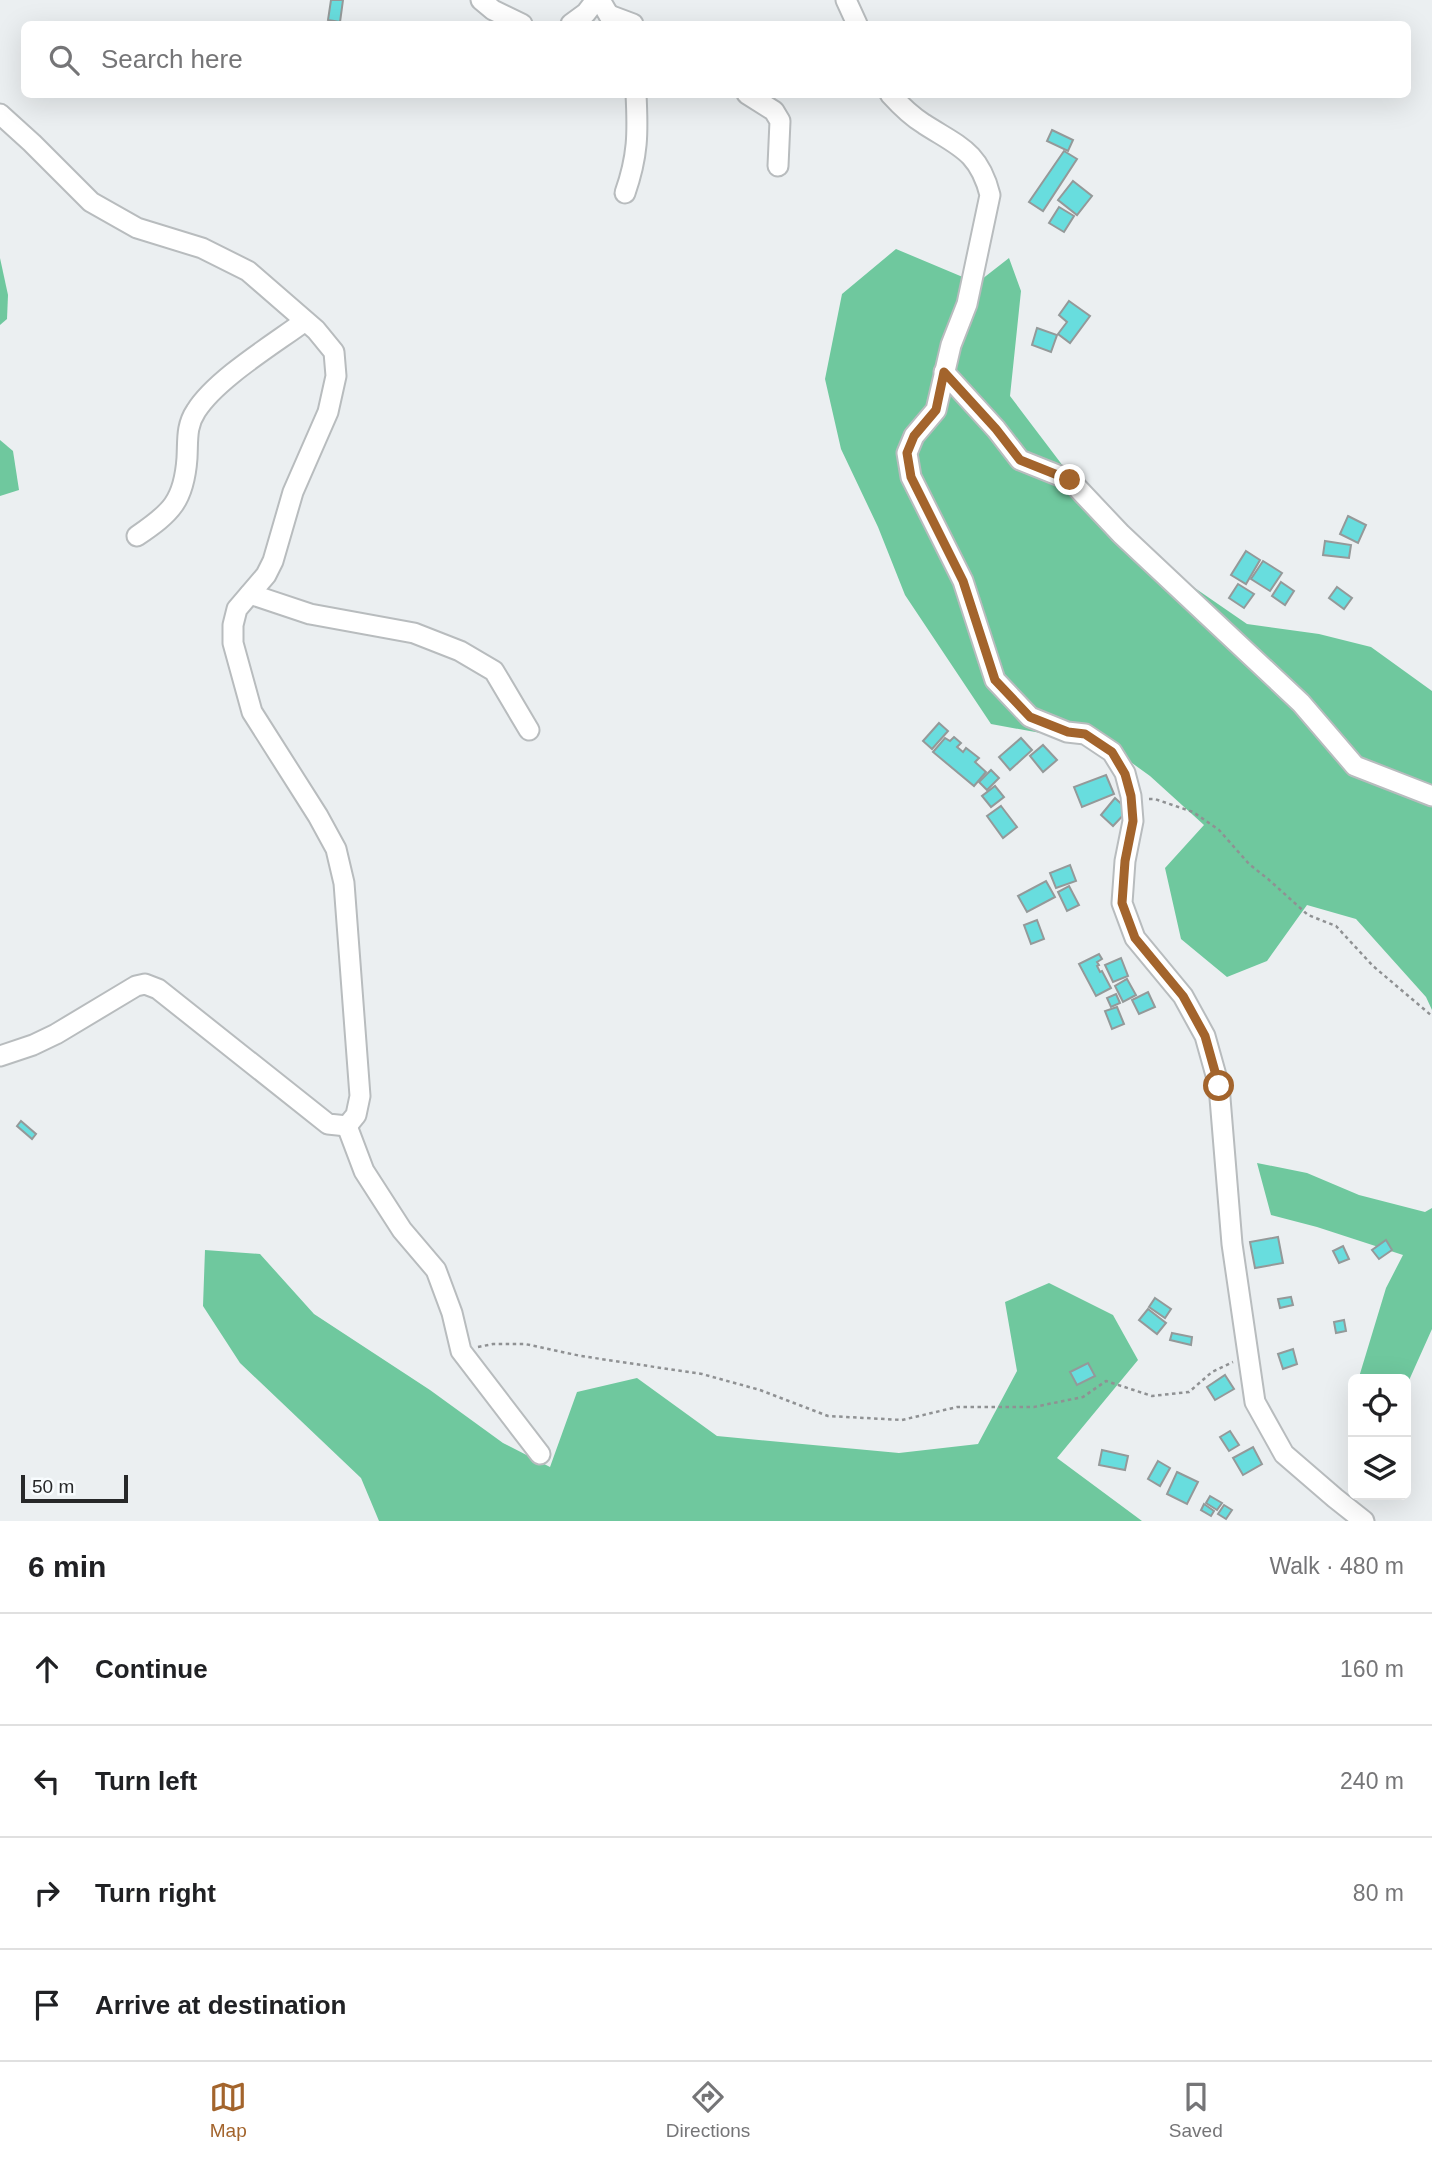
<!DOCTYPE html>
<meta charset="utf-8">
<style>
:root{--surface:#fff;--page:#f2f2f2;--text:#202124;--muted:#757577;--line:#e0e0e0;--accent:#a3642c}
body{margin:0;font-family:Helvetica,sans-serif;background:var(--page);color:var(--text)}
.controls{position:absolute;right:21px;bottom:21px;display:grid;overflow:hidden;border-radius:10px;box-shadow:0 7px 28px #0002}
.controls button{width:63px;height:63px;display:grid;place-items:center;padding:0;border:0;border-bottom:2px solid var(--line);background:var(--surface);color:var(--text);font:35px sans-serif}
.scale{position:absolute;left:21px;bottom:18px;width:107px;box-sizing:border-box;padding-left:7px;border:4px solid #272829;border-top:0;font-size:19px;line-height:24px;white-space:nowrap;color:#272829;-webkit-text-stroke:5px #f8fcfe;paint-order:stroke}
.stop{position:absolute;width:21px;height:21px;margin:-16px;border:5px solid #a3642c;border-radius:50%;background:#fff}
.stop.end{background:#a3642c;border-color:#fff;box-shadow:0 2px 7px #0008}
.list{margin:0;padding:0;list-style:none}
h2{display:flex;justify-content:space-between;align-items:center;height:91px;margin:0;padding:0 28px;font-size:30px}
h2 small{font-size:23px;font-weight:400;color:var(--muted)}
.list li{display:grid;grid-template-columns:46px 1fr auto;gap:21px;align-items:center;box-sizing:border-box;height:112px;padding:0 28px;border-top:2px solid var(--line)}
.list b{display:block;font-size:26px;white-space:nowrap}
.list em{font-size:23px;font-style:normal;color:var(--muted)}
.icon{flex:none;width:38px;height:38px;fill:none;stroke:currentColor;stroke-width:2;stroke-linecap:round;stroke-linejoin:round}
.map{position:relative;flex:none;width:1432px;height:1521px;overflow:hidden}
.search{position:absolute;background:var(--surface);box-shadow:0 7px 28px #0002;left:21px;right:21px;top:21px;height:77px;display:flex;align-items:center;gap:18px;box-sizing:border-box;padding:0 24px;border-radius:10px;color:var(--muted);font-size:26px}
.sheet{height:539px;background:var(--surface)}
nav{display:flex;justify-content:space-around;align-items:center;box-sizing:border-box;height:98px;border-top:2px solid var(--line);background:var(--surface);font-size:19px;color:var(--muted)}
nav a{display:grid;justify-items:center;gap:4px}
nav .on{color:var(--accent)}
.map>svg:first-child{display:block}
.forest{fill:#6fc89e}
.building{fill:#68ddde;stroke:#949999;stroke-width:2}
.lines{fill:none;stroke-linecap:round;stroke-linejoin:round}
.minor-casing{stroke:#b8bcbe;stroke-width:23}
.path{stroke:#8f9193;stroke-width:2.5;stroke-dasharray:3.5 3.5;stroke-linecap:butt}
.minor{stroke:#fff;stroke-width:19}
.route{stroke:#a3642c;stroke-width:9}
</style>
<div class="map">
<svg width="1432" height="1521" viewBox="0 0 1432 1521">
<rect width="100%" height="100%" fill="#ebeff1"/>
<!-- forest -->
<g class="forest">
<path d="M896,249L977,283L1009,258L1021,291L1010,396L1063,466L1097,504L1160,564L1247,624L1319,634L1371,647L1432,691V1010L1426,997L1356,919L1307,905L1267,961L1227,977L1181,939L1165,868L1204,825L1150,776L1107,745L991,724L905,595L878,527L841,449L825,379L842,294Z"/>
<path d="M0,258L8,295L7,319L0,325Z"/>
<path d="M0,440L13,451L19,490L0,496Z"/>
<path d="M1257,1163L1307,1173L1359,1195L1425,1212L1432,1208V1329L1406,1387V1379H1364L1359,1377L1386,1288L1403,1255L1317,1227L1271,1215Z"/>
<path d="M205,1250L260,1254L314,1314L430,1390L503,1443L550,1467L577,1392L637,1378L717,1436L899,1453L978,1444L1017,1371L1005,1302L1049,1283L1113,1315L1138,1360L1057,1458L1142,1521H379L361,1478L240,1363L203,1306Z"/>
</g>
<!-- building -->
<g class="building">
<path d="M331,0H343L340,22L328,20Z"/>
<path d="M1052,130L1073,140L1068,151L1047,141Z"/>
<path d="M1064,151L1077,159L1043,211L1029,202Z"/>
<path d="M1073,181L1092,196L1077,215L1058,200Z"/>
<path d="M1059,207L1074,216L1064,232L1049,223Z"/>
<path d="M1069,301L1090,316L1070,343L1058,334L1067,322L1059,315Z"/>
<path d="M1037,328L1057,335L1051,352L1032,345Z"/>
<path d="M1348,516L1366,525L1358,543L1340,534Z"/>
<path d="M1325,541L1351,545L1349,558L1323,555Z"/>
<path d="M1246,551L1260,560L1246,584L1231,575Z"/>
<path d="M1263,561L1282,573L1270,591L1251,579Z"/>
<path d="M1281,582L1294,591L1285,605L1272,596Z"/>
<path d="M1238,584L1254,594L1244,608L1229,598Z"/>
<path d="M1337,587L1352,598L1344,609L1329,598Z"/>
<path d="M939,723L948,731L932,749L923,741Z"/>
<path d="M954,737L961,743L957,747L963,752L966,748L979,758L975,762L986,772L974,786L933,752L945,738L950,741Z"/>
<path d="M1021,738L1032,750L1010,770L999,757Z"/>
<path d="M1043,745L1057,760L1043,772L1030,756Z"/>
<path d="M991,770L999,778L987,790L979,782Z"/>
<path d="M1106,775L1114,794L1082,807L1074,787Z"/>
<path d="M995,786L1004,797L991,807L982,796Z"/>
<path d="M1115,798L1128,810L1113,826L1101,815Z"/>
<path d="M1001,806L1017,827L1003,838L987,816Z"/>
<path d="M1070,865L1076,881L1056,888L1050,873Z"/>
<path d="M1046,881L1055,897L1027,912L1018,896Z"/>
<path d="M1069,886L1079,905L1067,911L1058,892Z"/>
<path d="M1037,920L1044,939L1031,944L1024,925Z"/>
<path d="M1099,954L1102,959L1097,962L1099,965L1097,966L1100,972L1102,971L1111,988L1096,996L1079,964Z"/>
<path d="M1121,958L1128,976L1113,982L1105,965Z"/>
<path d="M1127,979L1136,995L1123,1002L1115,986Z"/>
<path d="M1148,992L1155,1007L1139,1014L1132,1000Z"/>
<path d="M1116,994L1120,1003L1111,1007L1107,998Z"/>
<path d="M1117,1007L1124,1024L1112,1029L1105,1011Z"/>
<path d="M21,1121L36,1134L32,1139L17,1126Z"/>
<path d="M1278,1237L1283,1263L1255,1268L1250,1242Z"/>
<path d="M1386,1240L1392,1250L1379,1259L1372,1250Z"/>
<path d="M1343,1246L1349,1259L1339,1263L1333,1251Z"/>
<path d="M1291,1297L1293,1305L1280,1308L1278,1299Z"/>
<path d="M1155,1298L1171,1309L1165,1318L1149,1307Z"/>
<path d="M1148,1309L1166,1323L1157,1334L1139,1320Z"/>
<path d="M1344,1320L1346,1331L1336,1333L1334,1322Z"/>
<path d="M1172,1333L1192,1337L1191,1345L1170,1340Z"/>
<path d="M1293,1349L1297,1364L1283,1369L1278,1354Z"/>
<path d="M1088,1363L1095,1376L1077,1385L1070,1372Z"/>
<path d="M1225,1375L1234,1389L1215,1400L1207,1387Z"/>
<path d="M1230,1431L1239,1445L1229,1451L1220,1437Z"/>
<path d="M1253,1447L1262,1464L1243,1475L1233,1458Z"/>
<path d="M1102,1450L1128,1456L1125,1470L1099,1465Z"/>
<path d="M1158,1461L1170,1468L1160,1486L1148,1479Z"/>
<path d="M1177,1472L1198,1482L1187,1504L1167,1494Z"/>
<path d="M1210,1496L1222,1503L1217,1510L1206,1503Z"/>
<path d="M1204,1504L1214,1511L1211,1516L1201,1510Z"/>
<path d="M1224,1505L1232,1510L1226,1519L1218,1514Z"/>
</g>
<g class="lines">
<defs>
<g id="minor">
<path d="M481,0L493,10L522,24"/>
<path d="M600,0L614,24"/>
<path d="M846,0L857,24"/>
<path d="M609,15L633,24"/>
<path d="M571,24L586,13L596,0"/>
<path d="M747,94L774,111L780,121L778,166"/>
<path d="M890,94C900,105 911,116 924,124C958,146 979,151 990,195L967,304L951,345L936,410L914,436L907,453L911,477L963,581L995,680L1030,717L1067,732L1085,734L1112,752L1125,773L1131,796L1133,821L1125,861L1122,903L1135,938L1183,996L1205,1036L1219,1086L1232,1244L1255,1402L1284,1454L1335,1498L1364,1521"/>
<path d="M0,114L32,143L91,202L137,228L202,248L248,271L316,330L334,352L336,376L328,412L293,492L273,561L266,575L237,609L233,625V643L252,712L318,816L336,849L344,883L360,1096L356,1115L347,1126L328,1124L158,989L145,984L136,986L56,1034L33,1045L0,1056"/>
<path d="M625,193C638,156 638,133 636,94"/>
<path d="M944,372L996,429L1020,460L1070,480L1121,534L1301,703L1355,766L1432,796"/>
<path d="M137,536C171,513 184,501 187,458C188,440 186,426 196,411C216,379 274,344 305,321"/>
<path d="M250,594L310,614L414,633L460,651L494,671L529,730"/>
<path d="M347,1126L364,1171L402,1230L436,1270L452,1313L461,1351L540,1454"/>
</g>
</defs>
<!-- minor casing -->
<use href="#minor" class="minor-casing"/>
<!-- path -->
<g class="path">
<path d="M1149,799H1155L1193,812L1219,830L1249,864L1268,879L1308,915L1336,926L1373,966L1432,1016"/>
<path d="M478,1347L493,1344H525L581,1356L702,1374L760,1390L828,1416L902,1420L957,1407H1034L1083,1397L1106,1381L1152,1396L1189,1392L1212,1372L1233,1362"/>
</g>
<!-- minor -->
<use href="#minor" class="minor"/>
</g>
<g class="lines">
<!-- route -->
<path class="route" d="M1070,480L1020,460L996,429L944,372L936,410L914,436L907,453L911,477L963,581L995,680L1030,717L1068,732L1085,734L1112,752L1125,774L1131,796L1133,821L1125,861L1122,903L1135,938L1183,996L1205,1036L1219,1086"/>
</g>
</svg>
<div class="controls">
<button><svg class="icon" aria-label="locate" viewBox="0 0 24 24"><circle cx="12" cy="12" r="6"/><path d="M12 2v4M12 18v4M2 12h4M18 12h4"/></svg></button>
<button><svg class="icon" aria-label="layers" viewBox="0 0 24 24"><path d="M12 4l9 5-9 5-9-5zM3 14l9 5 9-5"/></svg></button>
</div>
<div class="scale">50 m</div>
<div class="stop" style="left:1219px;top:1086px"></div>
<div class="stop end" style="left:1070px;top:480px"></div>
<div class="search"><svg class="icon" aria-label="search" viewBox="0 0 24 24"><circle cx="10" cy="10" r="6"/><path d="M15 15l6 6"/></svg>Search here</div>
</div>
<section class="sheet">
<h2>6 min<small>Walk · 480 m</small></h2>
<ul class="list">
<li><svg class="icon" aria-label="ahead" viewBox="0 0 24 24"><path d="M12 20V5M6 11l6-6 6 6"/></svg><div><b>Continue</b></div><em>160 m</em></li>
<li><svg class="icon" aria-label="left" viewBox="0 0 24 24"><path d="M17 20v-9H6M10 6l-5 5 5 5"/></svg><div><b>Turn left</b></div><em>240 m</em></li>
<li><svg class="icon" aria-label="right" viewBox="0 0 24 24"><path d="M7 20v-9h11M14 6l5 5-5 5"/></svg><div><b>Turn right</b></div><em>80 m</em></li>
<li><svg class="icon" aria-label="arrive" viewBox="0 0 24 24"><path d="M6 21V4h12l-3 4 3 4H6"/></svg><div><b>Arrive at destination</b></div></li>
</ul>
</section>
<nav>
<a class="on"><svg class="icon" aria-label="map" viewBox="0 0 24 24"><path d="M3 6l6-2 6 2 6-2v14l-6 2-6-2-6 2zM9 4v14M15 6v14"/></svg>Map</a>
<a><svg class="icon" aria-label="directions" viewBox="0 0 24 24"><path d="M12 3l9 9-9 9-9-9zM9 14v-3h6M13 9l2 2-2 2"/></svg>Directions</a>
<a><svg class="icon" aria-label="saved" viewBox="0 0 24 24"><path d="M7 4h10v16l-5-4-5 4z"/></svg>Saved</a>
</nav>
